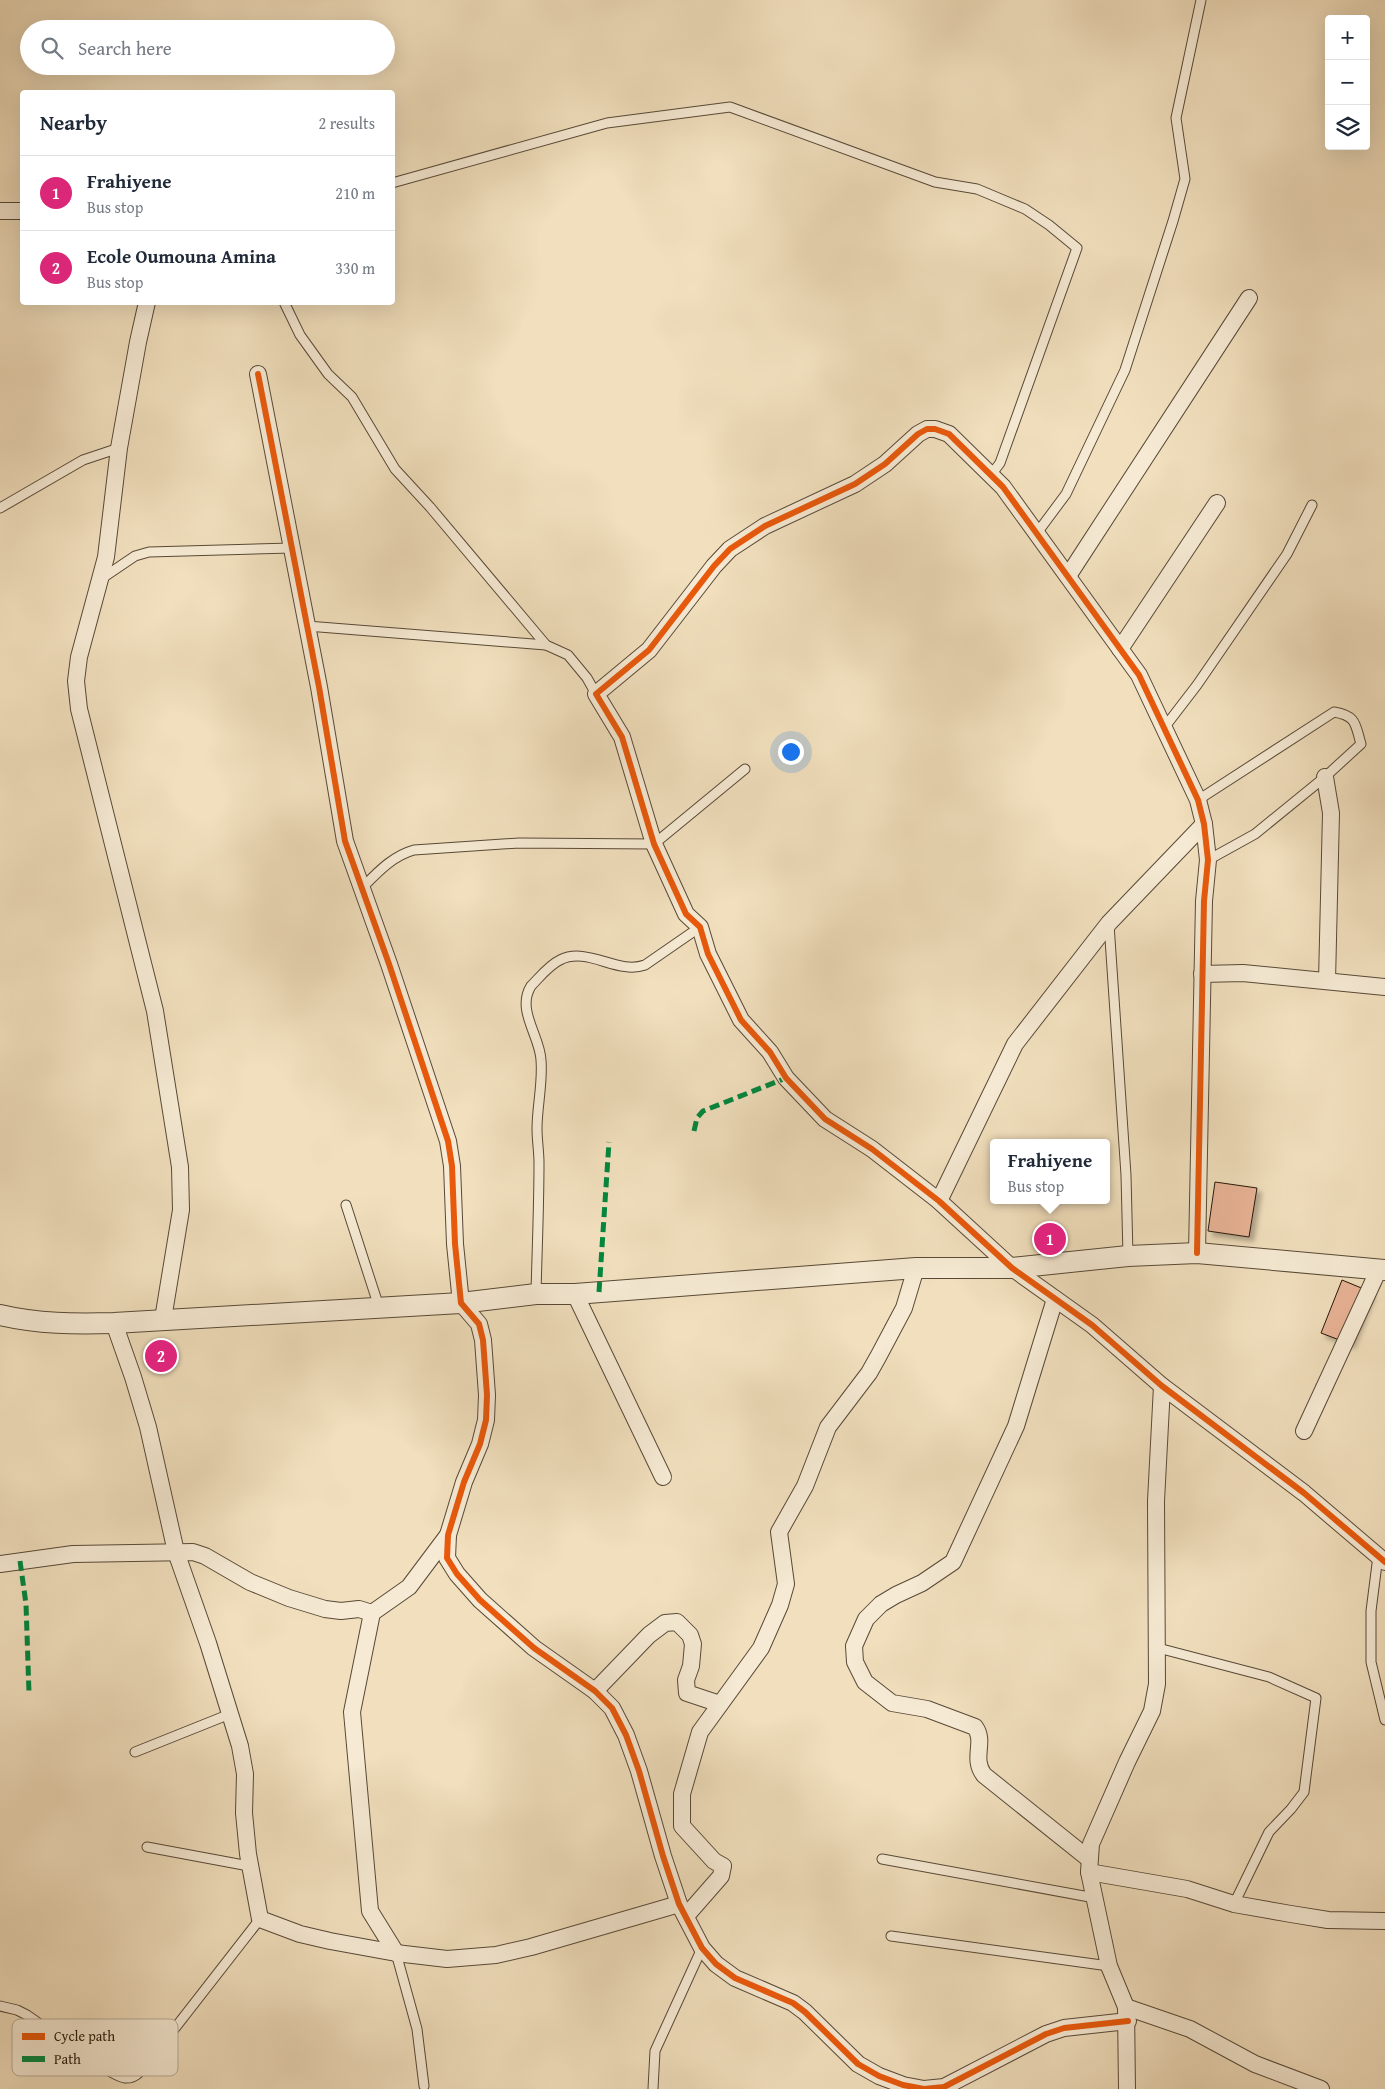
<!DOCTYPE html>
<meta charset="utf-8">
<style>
:root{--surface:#fff;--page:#f6f6f7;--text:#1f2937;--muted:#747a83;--line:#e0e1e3;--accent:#db2777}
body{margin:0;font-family:"Gentium Book Plus",serif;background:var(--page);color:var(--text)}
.controls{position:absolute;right:15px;top:15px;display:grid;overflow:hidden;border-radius:5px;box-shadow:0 5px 20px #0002}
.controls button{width:45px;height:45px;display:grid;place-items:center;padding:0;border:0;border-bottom:1px solid var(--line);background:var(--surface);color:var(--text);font:25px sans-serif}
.you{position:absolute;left:790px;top:751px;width:18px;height:18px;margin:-12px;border:4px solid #fff;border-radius:50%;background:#1a73e8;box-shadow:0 0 0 8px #1a73e833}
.badge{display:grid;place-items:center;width:32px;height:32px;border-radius:50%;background:var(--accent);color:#fff;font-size:16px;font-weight:700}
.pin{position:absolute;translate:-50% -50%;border:2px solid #fff;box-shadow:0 1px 5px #0006}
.popup{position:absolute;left:990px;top:1139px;width:120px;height:65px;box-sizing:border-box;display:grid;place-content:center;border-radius:5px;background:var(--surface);filter:drop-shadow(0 1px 4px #0005);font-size:16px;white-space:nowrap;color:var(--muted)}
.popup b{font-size:19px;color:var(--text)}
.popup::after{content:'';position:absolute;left:50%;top:100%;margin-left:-10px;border:10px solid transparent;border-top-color:var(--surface)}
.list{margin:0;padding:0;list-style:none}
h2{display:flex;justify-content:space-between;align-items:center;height:65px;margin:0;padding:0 20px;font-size:21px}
h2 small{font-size:16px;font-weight:400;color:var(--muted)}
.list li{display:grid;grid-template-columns:32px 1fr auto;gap:15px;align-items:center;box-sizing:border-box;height:75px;padding:0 20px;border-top:1px solid var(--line)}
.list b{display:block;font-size:19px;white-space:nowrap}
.list p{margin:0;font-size:16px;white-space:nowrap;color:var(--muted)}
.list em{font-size:16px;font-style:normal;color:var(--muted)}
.icon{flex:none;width:28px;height:28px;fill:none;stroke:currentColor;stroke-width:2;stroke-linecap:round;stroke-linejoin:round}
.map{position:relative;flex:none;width:1385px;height:2089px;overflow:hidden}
.search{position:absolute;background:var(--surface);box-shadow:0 5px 20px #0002;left:20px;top:20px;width:375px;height:55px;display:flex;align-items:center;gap:12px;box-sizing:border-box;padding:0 18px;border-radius:28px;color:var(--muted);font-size:19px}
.panel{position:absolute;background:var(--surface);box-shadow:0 5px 20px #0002;left:20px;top:90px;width:375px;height:215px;border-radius:5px}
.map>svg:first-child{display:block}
.building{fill:#e9b497;stroke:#25170a;filter:url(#shadow)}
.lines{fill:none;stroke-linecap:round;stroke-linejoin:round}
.service-casing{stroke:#584937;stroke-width:11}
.minor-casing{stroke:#584937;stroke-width:18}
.tertiary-casing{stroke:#584937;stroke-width:22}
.service{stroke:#f6ead4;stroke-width:9}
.minor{stroke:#f6ead4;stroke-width:16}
.tertiary{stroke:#f6ead4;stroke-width:20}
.quiet{stroke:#00873e;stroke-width:5;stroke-dasharray:10 5;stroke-linecap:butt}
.cycleway-casing{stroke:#f6ead4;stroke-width:9}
.cycleway{stroke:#e8590c;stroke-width:6}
.key{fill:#f6ead4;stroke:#b7ab97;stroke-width:1}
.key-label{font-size:14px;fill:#25170a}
</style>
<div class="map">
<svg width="1385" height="2089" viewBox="0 0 1385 2089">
<defs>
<filter id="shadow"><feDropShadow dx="4.5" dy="4.5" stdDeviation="2.5" flood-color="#0004"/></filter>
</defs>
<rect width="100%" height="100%" fill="#f1dfbd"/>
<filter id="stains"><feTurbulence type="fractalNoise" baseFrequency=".004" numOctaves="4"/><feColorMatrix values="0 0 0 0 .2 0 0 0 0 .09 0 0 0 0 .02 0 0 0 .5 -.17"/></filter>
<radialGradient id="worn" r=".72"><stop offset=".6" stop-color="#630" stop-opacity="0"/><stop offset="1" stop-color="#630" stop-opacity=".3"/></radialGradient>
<!-- building -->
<g class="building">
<path d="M1215,1182L1257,1188L1249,1237L1208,1231Z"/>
<path d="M1342,1280L1371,1292L1350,1344L1321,1333Z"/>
</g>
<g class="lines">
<defs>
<g id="service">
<path d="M392,183L607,123L730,107L935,182L977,189L1025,209L1049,225L1077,248L1000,463L991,475"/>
<path d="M284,302L300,335L328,374L352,397L395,469L430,507L546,645L568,655L587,678L596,694"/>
<path d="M0,508L83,460L119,448"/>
<path d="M1037,533L1066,494L1125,370L1173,221L1185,179L1176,118L1201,0"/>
<path d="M101,579L135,556L149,552L292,548"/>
<path d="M307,626L546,645"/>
<path d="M1164,728L1197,685L1287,554L1312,505"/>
<path d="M1198,800L1334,712C1357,716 1355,724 1361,744L1325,777L1255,834L1208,860"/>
<path d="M361,889C377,873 392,856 414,850L519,843L654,844L745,769"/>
<path d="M1109,924L1126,1175L1128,1256"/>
<path d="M346,1205L379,1307"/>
<path d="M536,1294C537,1250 539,1207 539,1163C539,1152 537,1140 537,1129C537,1106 543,1083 541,1060C540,1036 516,1010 531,986C539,978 549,965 560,960C588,946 617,975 645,965L700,927"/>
<path d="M1378,1556L1371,1611V1662L1385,1720"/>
<path d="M1158,1648L1269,1677L1316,1698L1304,1792L1291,1809L1269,1832L1234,1904"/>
<path d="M135,1752L230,1714"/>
<path d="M147,1847L249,1866"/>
<path d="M882,1859L1095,1898"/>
<path d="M891,1936L1109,1966"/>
<path d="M396,1953L417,2029L424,2086"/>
<path d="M0,2006L17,2010L27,2015C45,2027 109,2076 125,2078C135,2079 141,2071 147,2064L260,1919"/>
<path d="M653,2089L655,2051L702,1948"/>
</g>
<g id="minor">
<path d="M0,211H22"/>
<path d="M147,302L138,342L119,448L106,557L79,657L76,681L79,709L155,1011L180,1167L181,1210L163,1319"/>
<path d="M258,374L319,687L345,841L389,964L448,1141L452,1166L455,1244L461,1303L479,1324L483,1340L487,1395L486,1420L480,1444L464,1482L448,1535L447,1558L457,1574L480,1600L534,1648L595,1691L612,1708L626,1735L639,1771L663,1856L679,1904L702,1948L716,1964L735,1978L793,2003L805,2012L858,2064L879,2076L903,2085L924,2089L944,2087L1046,2034L1064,2028L1128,2021"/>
<path d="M1068,576L1249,298"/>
<path d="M1120,649L1217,503"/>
<path d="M1325,777L1331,813L1327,981"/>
<path d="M1202,974L1243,973L1385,987"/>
<path d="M939,1201L1015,1044L1109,923L1204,824"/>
<path d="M1197,1253L1204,901L1208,860L1204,824L1198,800L1139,675L1003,487L949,434L935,429H927L918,434L885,464L855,484L765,526L730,549L714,566L649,650L596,694L622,737L654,844L686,914L700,927L708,954L741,1020L770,1052L786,1078L825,1119L872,1149L939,1201L1012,1268L1092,1325L1162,1386L1304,1493L1385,1562"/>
<path d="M575,1294L663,1477"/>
<path d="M1055,1299L1016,1426L953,1562L922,1583L896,1595L881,1604L866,1619L854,1646L855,1662L865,1682L892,1703L927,1709L975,1727C986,1742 971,1758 984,1775L1089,1859"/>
<path d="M114,1323L133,1377L148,1427L176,1552L208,1643L240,1746L245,1774L244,1813L248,1854L260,1919L300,1934L330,1941L396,1953L447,1959L496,1955L531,1947L679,1904"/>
<path d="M1304,1431L1379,1269"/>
<path d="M0,1564L73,1554L193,1552L205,1556L250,1582L289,1598L325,1609L341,1611L359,1609L372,1613"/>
<path d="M595,1691L649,1635L665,1623L677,1622L690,1635L693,1644L691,1666L686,1680L687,1693L720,1704"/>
<path d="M1089,1872L1187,1889L1234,1904L1291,1914L1328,1920L1385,1921"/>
<path d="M686,1916L721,1876L723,1866L714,1861L682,1826V1794L700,1732L761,1648L780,1605L786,1584L779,1532L805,1486L828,1427L869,1373L878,1357L904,1308L916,1268"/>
<path d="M396,1953L370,1911L352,1712L372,1613L409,1587L448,1535"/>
<path d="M1126,2007L1190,2029L1255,2064L1321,2089"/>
<path d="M1127,2089L1126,2007L1109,1966L1089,1872L1091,1844L1127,1762L1152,1711L1157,1684L1156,1501L1162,1386"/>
</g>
<path id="tertiary" d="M0,1315C38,1324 75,1324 114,1323L461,1303L536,1294H575L916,1268H1012L1128,1256L1197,1253L1385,1270"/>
</defs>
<!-- service casing -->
<use href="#service" class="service-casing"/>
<!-- minor casing -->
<use href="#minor" class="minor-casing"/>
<!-- tertiary casing -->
<use href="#tertiary" class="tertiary-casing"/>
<!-- service -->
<use href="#service" class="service"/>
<!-- minor -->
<use href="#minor" class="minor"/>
<!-- tertiary -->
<use href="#tertiary" class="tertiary"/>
<!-- quiet -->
<g class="quiet">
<path d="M694,1131L697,1118L703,1111L786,1078"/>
<path d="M599,1292L609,1142"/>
<path d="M20,1561L26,1604L29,1693"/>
</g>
<defs>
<g id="cycleway">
<path d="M258,374L319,687L345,841L389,964L448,1141L452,1166L455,1244L461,1303L479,1324L483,1340L487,1395L486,1420L480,1444L464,1482L448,1535L447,1558L457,1574L480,1600L534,1648L595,1691L612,1708L626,1735L639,1771L663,1856L679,1904L702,1948L716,1964L735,1978L793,2003L805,2012L858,2064L879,2076L903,2085L924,2089L944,2087L1046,2034L1064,2028L1128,2021"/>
<path d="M1197,1253L1204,901L1208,860L1204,824L1198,800L1139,675L1003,487L949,434L935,429H927L918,434L885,464L855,484L765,526L730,549L714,566L649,650L596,694L622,737L654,844L686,914L700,927L708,954L741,1020L770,1052L786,1078L825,1119L872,1149L939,1201L1012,1268L1092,1325L1162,1386L1304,1493L1385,1562"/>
</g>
</defs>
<!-- cycleway casing -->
<use href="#cycleway" class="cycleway-casing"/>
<!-- cycleway -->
<use href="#cycleway" class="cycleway"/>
</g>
<!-- legend -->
<rect x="12" y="2019" width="166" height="57" rx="8" class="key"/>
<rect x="22" y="2033" width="23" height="7" fill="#e8590c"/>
<rect x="22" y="2056" width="23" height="6" fill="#00873e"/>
<g class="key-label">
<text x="54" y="2041">Cycle path</text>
<text x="54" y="2064">Path</text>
</g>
<rect width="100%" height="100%" filter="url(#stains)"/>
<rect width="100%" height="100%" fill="url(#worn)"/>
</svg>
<div class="controls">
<button>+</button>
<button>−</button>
<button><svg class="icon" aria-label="layers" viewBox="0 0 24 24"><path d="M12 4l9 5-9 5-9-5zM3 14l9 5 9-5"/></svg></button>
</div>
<div class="you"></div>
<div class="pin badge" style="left:1050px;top:1239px">1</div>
<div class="popup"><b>Frahiyene</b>Bus stop</div>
<div class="pin badge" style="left:161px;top:1356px">2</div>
<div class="search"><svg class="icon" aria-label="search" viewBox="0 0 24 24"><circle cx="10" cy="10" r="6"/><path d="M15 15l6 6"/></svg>Search here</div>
<section class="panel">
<h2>Nearby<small>2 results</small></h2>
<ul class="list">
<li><span class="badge">1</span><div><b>Frahiyene</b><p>Bus stop</p></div><em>210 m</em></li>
<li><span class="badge">2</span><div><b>Ecole Oumouna Amina</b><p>Bus stop</p></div><em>330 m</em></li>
</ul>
</section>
</div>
